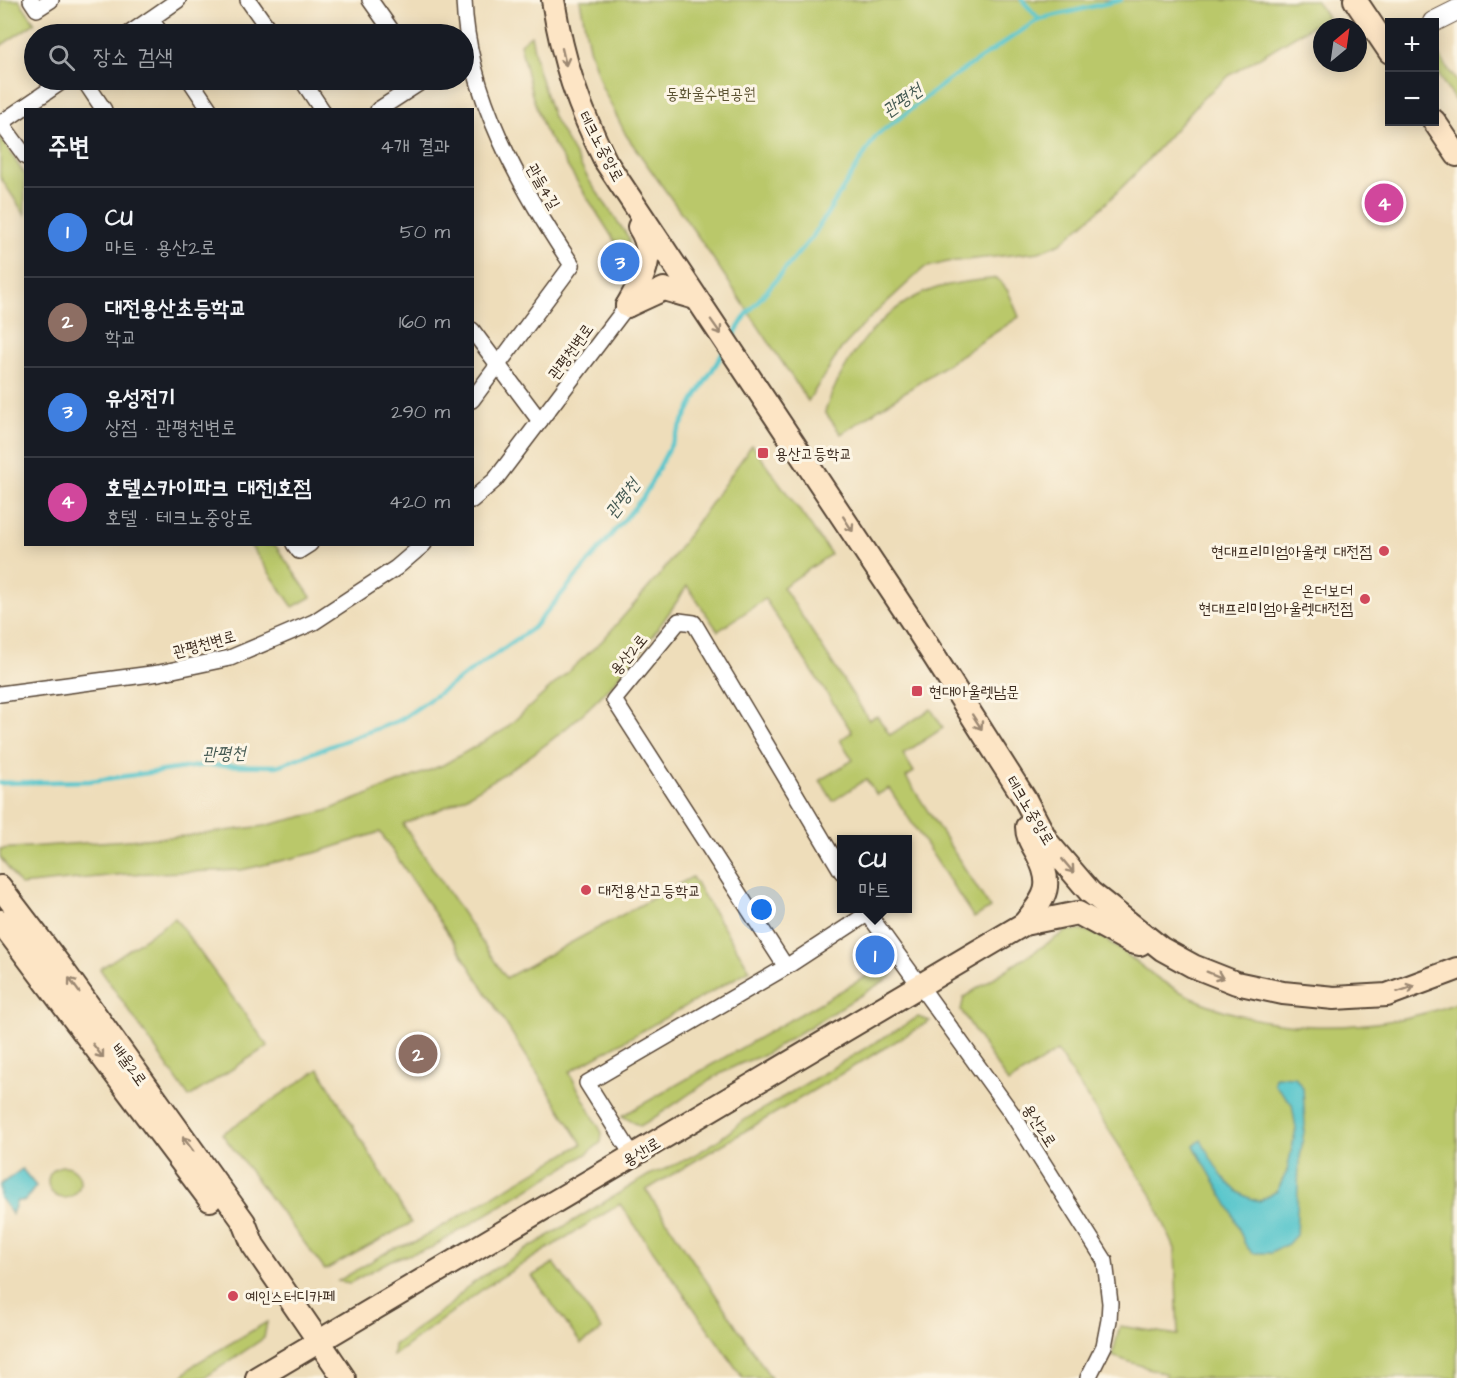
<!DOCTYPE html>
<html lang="ko">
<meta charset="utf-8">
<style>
:root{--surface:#171b24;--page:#242831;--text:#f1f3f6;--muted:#9ea1a6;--line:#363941;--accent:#ea580c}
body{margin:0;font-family:"Architects Daughter","Poor Story",sans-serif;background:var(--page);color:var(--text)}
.controls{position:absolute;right:18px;top:18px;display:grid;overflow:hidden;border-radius:0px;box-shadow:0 3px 15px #0003}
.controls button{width:54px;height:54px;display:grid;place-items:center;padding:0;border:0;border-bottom:2px solid var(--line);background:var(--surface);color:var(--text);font:30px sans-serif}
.compass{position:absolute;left:1313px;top:18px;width:54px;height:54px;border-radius:50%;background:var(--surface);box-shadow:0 3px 15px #0003;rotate:29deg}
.you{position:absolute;left:762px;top:910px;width:21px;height:21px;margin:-15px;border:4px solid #fff;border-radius:50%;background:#1a73e8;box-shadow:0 0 0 9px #1a73e833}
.badge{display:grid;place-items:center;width:39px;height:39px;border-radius:50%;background:var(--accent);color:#fff;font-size:20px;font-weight:700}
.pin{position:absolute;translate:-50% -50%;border:3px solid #fff;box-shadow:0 2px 6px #0006}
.popup{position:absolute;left:837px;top:835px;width:75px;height:78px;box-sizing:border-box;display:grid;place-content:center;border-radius:0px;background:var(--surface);filter:drop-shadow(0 2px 4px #0005);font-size:20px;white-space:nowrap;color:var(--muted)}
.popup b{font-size:22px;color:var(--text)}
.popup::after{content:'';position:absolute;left:50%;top:100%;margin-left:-12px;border:12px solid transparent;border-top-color:var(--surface)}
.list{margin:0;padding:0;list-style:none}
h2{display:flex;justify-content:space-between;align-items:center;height:78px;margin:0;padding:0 24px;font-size:26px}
h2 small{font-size:20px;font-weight:400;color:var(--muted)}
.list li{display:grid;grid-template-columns:39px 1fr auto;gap:18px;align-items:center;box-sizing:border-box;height:90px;padding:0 24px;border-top:2px solid var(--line)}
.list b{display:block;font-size:22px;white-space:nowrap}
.list p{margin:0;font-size:20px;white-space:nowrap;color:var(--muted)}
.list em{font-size:20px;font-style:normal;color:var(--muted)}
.icon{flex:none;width:33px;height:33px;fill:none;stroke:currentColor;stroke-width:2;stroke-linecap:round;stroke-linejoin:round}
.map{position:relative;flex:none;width:1457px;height:1378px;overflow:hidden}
.search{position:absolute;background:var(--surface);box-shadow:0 3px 15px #0003;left:24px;top:24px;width:450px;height:66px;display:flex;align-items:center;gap:15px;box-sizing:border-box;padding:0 21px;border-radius:33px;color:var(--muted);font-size:22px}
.panel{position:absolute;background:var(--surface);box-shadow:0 3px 15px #0003;left:24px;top:108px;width:450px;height:438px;border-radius:0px}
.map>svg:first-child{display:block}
.green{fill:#bac86a;stroke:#7a7944;stroke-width:1.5}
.water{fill:#58c6cc;stroke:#4a7875;stroke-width:1.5}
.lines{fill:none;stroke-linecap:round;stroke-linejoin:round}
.stream{stroke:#58c6cc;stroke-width:4.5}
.minor-casing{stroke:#564535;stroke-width:18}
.tertiary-casing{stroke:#564535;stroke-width:22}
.secondary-casing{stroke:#564535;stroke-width:26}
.minor{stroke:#fff;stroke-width:15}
.tertiary{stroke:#fff;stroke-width:20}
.secondary{stroke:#fde5c5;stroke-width:22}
.oneway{stroke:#9c8872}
.poi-dot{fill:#d1495b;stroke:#fcf5e5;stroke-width:2}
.labels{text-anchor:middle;stroke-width:6;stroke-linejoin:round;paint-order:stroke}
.park-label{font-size:16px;fill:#5b5231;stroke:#fcf5e5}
.street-label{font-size:16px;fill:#3b2a1e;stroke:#fcf5e5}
.poi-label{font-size:16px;fill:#3b2a1e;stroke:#fcf5e5;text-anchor:start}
.water-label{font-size:18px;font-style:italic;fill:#445952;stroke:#fcf5e5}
</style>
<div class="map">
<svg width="1457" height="1378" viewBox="0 0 1457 1378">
<rect width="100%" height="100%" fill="#fcf5e5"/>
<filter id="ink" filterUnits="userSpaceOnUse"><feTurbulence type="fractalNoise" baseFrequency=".0167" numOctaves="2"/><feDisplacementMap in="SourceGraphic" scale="12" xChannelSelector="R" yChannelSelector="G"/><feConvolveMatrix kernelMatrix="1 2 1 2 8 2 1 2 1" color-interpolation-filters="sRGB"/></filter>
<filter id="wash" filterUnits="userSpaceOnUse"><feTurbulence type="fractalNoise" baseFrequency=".008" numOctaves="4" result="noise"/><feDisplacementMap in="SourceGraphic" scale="24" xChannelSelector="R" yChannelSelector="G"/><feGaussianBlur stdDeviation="1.35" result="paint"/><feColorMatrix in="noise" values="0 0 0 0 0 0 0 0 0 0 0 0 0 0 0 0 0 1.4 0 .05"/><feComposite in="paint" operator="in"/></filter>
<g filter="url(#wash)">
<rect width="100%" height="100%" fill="#eeddba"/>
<!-- green -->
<g class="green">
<path d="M0,0H19L35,23L0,46Z"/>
<path d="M580,0H1316L1327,17L1230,75L1202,99L1138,171L1099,210L1061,243L1039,252L947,262L924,268L873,315L841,349L808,401L704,245L626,135L602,87L589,48Z"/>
<path d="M531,35L538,70L553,117L592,185L629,238L628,262L545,131L532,95L520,44Z"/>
<path d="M1434,48L1457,82V104L1435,70Z"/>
<path d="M0,137L25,175V215L0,177Z"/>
<path d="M997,278L1008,291L1019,317L841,434L825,412C842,361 880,307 934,289C954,282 976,281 997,278Z"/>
<path d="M752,445L831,554L783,587L869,720L877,716L890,735L931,709L943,728L903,754L914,772L906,777L990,908L974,918L889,788L877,795L866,779L833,801L820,780L853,760L840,740L852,732L765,599L718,631L687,586C625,682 565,741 465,797C445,809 423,815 403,824L506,978L692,877L750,970L569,1072L602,1133L601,1142L588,1153L431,1248L391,1260L350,1283L338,1281L392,1249L417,1241L582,1144L461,953L380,832L315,853L241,870L127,874L20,885L0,857V849L186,836L264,826L326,811L443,765L504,730L602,641L662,572Z"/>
<path d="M250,545H275L311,597L293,607Z"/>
<path d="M175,918L268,1046L189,1097L100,969Z"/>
<path d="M1068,930C1075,931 1084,930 1091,932C1105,935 1146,971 1162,981C1250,1037 1362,1037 1457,1003V1378H1165L1166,1374L1112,1356L1120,1326L1178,1335L1175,1249L1151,1194L1057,1051L1008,1083L961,1010L964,997Z"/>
<path d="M895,960L892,976L762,1056C715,1069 682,1103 640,1126L622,1116Z"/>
<path d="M918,1017L930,1021L646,1190L771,1378H743L620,1204L487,1286L393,1356L394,1345L451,1304L466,1288L486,1274L649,1175C684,1163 714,1146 741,1122Z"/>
<path d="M319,1069L411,1223L325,1270L222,1134Z"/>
<circle cx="64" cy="1182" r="16"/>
<path d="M554,1263L602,1330L581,1344L532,1276Z"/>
<path d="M267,1322L264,1338L204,1378H180L195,1364Z"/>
</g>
<!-- water -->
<g class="water">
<path d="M1275,1076L1295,1077L1303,1088L1305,1125L1299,1164L1296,1235L1288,1244L1271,1253H1252L1245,1244L1232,1212L1194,1146L1201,1140C1214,1165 1229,1196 1260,1201L1277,1191L1287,1171L1296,1129L1292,1104L1274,1084Z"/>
<path d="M22,1169L36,1186L25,1201H17L12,1214L0,1198V1185Z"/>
</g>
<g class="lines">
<!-- stream -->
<g class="stream">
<path d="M1022,0L1039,19"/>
<path d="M731,339L747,314L813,236L876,136L950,79L1039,19L1121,0"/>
<path d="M0,783L90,781L206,765L277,766L400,720L533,628L644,496L697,395L724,351"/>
</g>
</g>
</g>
<g filter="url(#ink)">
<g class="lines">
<defs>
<g id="minor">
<path d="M31,0L37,9L51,0"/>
<path d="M248,0L272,34"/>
<path d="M370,0L394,34"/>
<path d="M464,0C467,94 521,189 572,265L472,400"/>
<path d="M151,19L161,34"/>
<path d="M129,34L178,0"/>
<path d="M84,80L104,110"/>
<path d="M190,80L210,110"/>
<path d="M302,80L322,110"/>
<path d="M378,110L424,80"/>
<path d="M26,157L1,123L64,80"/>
<path d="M472,330L540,421"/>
<path d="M472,500L495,480L627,306"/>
<path d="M294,544L299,551L310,544"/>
<path d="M0,694L159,673L230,658L314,622L396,568L424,544"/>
<path d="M864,908L1011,1112L1105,1261L1110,1303L1109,1320L1104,1346L1088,1378"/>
<path d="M786,967L614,700L679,621L694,623L842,872"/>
<path d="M633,1156L587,1083L786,967L867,914"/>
</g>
<path id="tertiary" d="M1433,22L1457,10"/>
<g id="secondary">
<path d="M553,0C563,62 578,106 606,162L913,623L1025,799L1048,843L1090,892L1162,949L1193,966L1236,983L1283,993L1334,998L1387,995L1457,969"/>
<path d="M1355,0L1390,52"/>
<path d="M1434,121L1457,155"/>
<path d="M627,306C642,279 658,255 639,227"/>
<path d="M627,306L664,289L695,298"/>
<path d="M0,887L61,967L244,1222L253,1245L344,1378"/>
<path d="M0,921L210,1200"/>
<path d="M1024,924C1045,897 1055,887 1037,853C1032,844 1027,837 1027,827"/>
<path d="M257,1378L1024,924L1078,913L1131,942L1140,944"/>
</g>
</defs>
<!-- minor casing -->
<use href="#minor" class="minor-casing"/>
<!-- tertiary casing -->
<use href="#tertiary" class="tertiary-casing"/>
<!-- secondary casing -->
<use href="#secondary" class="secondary-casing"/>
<!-- minor -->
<use href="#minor" class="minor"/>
<!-- tertiary -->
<use href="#tertiary" class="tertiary"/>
<!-- secondary -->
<use href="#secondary" class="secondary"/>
</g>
<!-- one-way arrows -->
<defs><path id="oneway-shaft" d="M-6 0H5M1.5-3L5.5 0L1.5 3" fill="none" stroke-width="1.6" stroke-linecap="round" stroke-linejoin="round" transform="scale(1.5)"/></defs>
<g class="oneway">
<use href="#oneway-shaft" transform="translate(564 57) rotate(77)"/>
<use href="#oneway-shaft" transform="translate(716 327) rotate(55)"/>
<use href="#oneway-shaft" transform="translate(848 524) rotate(57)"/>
<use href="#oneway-shaft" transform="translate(977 722) rotate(57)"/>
<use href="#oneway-shaft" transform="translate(1068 866) rotate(50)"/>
<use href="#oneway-shaft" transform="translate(1215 975) rotate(22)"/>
<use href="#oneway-shaft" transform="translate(74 985) rotate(-126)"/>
<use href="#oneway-shaft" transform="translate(1406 989) rotate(-18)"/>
<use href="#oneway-shaft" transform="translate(98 1051) rotate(53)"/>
<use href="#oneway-shaft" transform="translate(188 1144) rotate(-126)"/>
</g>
</g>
<!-- markers -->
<g class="poi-dot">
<rect x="757" y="447" width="12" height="12" rx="3"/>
<circle cx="1384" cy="551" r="6"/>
<circle cx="1365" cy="599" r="6"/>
<rect x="911" y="685" width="12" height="12" rx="3"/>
<circle cx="586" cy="890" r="6"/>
<circle cx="233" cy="1296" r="6"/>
</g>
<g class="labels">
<!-- park labels -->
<g class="park-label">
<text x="711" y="99">동화울수변공원</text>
</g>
<!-- street labels -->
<g class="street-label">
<text transform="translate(602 146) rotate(62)" y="6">테크노중앙로</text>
<text transform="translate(544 186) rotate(60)" y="6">관들4길</text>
<text transform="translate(570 351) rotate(-54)" y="6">관평천변로</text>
<text transform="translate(204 643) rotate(-15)" y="6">관평천변로</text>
<text transform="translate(628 654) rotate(-50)" y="6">용산2로</text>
<text transform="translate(1031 810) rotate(59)" y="6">테크노중앙로</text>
<text transform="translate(130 1064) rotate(54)" y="6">배울2로</text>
<text transform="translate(1040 1125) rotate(57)" y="6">용산2로</text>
<text transform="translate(641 1151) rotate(-31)" y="6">용산1로</text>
</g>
<!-- poi labels -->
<g class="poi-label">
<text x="775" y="459">용산고등학교</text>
<text x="1372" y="557" text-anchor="end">현대프리미엄아울렛 대전점</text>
<text x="1353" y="596" text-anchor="end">온더보더<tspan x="1353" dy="18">현대프리미엄아울렛대전점</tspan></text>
<text x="929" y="697">현대아울렛남문</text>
<text x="598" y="896">대전용산고등학교</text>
<text x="245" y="1302">예인스터디카페</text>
</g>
<!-- water labels -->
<g class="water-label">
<text transform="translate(902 100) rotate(-35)" y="6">관평천</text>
<text transform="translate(622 498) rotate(-53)" y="6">관평천</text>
<text transform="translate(224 753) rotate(-1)" y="6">관평천</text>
</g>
</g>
</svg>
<div class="controls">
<button>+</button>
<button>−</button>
</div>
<svg class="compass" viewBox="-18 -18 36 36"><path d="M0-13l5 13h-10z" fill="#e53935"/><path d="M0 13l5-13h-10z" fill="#9ea1a6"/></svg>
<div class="you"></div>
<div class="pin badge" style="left:875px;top:955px;background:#3f7fe0">1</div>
<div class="popup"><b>CU</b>마트</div>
<div class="pin badge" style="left:418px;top:1054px;background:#8d6e63">2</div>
<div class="pin badge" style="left:620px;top:262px;background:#3f7fe0">3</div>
<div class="pin badge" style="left:1384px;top:203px;background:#d1479c">4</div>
<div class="search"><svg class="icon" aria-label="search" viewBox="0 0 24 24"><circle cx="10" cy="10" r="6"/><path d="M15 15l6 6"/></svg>장소 검색</div>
<section class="panel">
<h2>주변<small>4개 결과</small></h2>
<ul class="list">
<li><span class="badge" style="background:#3f7fe0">1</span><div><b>CU</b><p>마트 · 용산2로</p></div><em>50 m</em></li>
<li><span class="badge" style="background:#8d6e63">2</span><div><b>대전용산초등학교</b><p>학교</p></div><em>160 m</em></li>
<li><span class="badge" style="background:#3f7fe0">3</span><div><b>유성전기</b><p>상점 · 관평천변로</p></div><em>290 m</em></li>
<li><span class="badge" style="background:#d1479c">4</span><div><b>호텔스카이파크 대전1호점</b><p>호텔 · 테크노중앙로</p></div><em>420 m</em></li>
</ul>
</section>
</div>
